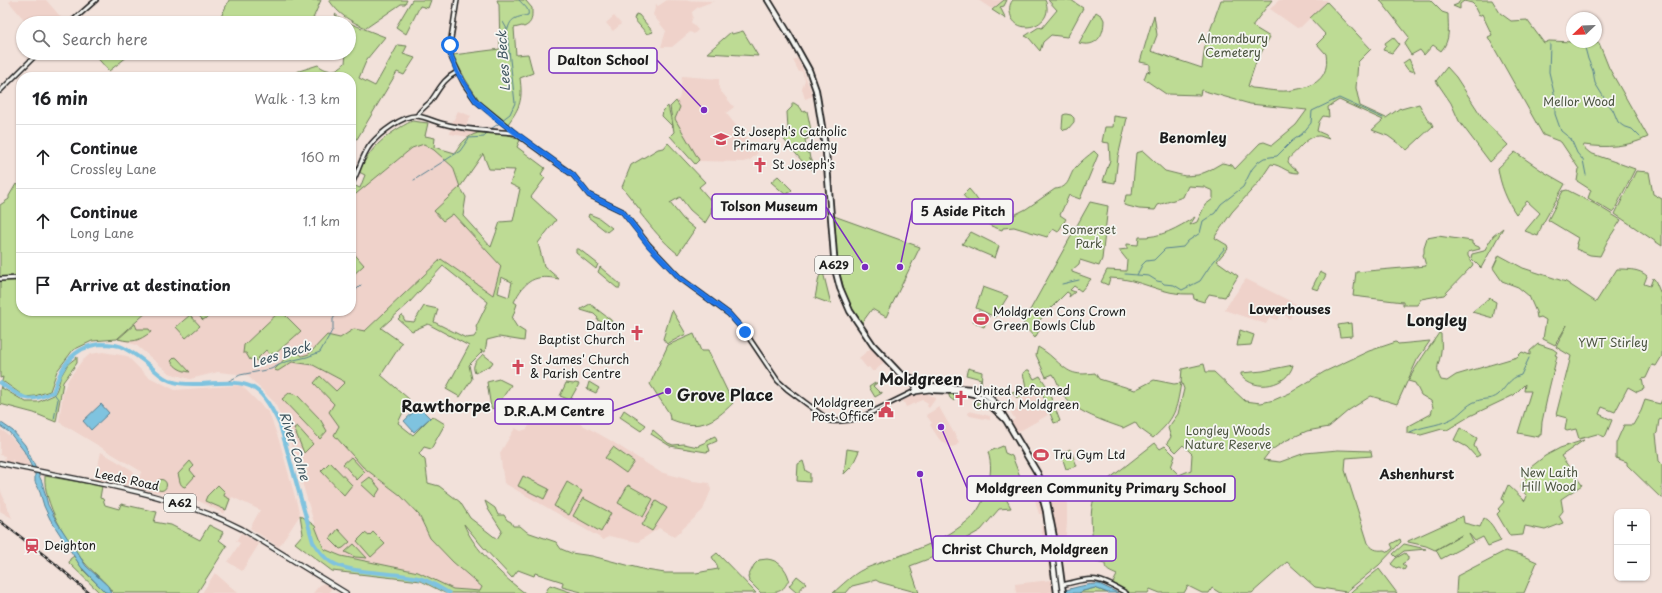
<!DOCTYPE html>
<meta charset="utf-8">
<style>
:root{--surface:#fff;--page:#f6f6f6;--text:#202124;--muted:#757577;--line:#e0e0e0}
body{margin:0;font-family:"Playpen Sans",sans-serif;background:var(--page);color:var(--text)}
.controls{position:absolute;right:12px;bottom:12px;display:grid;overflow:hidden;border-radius:8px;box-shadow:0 1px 3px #0004}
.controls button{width:36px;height:36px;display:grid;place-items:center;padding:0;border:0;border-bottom:1px solid var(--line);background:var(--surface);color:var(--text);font:20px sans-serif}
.compass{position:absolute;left:1566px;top:12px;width:36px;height:36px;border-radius:50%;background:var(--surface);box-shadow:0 1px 3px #0004;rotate:247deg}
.stop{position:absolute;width:12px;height:12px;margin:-9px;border:3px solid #1a73e8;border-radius:50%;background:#fff}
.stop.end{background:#1a73e8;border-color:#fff;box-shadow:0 1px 4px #0008}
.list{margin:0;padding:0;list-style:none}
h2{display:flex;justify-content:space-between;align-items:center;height:52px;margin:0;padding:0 16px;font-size:17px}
h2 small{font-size:13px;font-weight:400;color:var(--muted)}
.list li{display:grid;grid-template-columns:26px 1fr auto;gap:12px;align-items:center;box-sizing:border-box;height:64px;padding:0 16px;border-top:1px solid var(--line)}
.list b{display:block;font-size:15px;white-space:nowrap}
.list p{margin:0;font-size:13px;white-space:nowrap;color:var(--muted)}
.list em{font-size:13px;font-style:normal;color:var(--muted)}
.icon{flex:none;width:22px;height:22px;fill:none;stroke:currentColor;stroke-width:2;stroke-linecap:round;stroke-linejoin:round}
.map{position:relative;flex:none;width:1662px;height:593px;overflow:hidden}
.search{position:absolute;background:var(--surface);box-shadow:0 1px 3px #0004;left:16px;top:16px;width:340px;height:44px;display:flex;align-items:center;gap:10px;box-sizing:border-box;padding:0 14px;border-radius:22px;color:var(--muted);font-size:15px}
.panel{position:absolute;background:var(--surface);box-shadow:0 1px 3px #0004;left:16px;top:72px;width:340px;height:244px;border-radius:16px}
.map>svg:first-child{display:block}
.built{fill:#efd2ca}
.green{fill:#bddb94;stroke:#6c7c58;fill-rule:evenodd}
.water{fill:#7fc3df;stroke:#578091}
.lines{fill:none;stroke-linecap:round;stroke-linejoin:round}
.stream{stroke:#578091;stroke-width:1}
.river{stroke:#7fc3df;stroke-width:4}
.secondary-casing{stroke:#1c1c1c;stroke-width:6}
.primary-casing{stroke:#1c1c1c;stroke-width:6}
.highway-casing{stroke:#1c1c1c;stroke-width:8}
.secondary{stroke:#f6f6f2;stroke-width:3}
.primary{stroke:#f6f6f2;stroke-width:3.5}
.highway{stroke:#f6f6f2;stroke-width:4.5}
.rail-casing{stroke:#1c1c1c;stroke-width:2.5}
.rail{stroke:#f6f6f2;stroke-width:1;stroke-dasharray:3;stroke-linecap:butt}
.route{stroke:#1a73e8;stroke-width:5}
.labels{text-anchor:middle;stroke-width:3.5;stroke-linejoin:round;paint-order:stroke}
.shield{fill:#f6f6f2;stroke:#5d5d5c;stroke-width:1}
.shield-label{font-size:11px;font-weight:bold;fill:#1c1c1c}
.park-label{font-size:12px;fill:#4c5540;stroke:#f6f6f2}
.poi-label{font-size:12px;fill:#1c1c1c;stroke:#f6f6f2;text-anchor:start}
.street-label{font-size:12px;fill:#1c1c1c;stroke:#f6f6f2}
.water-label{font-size:13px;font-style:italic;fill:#3f5660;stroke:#f6f6f2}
.neighbourhood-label{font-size:13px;font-weight:bold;fill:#1c1c1c;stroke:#f6f6f2}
.quarter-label{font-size:14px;font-weight:bold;fill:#1c1c1c;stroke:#f6f6f2}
.district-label{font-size:16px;font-weight:bold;fill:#1c1c1c;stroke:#f6f6f2}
.leader{fill:none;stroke:#7b2cbf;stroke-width:1.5}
.callout-dot{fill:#7b2cbf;stroke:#f6f6f2;stroke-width:1.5}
.callout{fill:#f6f6f2;stroke:#7b2cbf;stroke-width:1.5}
.callout-label{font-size:13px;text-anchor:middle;font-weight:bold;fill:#1c1c1c}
</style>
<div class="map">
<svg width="1662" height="593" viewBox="0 0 1662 593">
<rect width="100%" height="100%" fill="#f2e1da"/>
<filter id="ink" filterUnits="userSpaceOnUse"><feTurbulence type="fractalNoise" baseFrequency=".025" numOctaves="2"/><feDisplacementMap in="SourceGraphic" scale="8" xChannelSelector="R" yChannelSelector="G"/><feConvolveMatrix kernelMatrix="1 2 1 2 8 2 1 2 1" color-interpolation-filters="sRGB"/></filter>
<g filter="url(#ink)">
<!-- built -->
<g class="built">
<path d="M12,0H46L66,23H27L9,2Z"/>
<path d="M667,0L714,1L698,7L692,12L693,17L691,22L698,30L694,34L690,32L672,47H661L666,31L653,15L656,4L658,6Z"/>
<path d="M978,0H1004L992,9Z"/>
<path d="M1279,0H1328L1301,27L1297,28L1270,9Z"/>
<path d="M614,16L621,24L613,31L606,23Z"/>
<path d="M798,58L813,96L805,99L802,89L805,80L802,71L799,72L793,60Z"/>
<path d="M682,76L719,79V89L734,107L726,113L758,153L750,160L743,162L699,161L688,144L675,118L680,107L676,101L679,99L680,95Z"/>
<path d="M458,111L471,116L467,123V130L482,131L470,137L450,134L452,123Z"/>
<path d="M424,143L434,150L453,167L460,187L453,214L501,266L493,295L441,259L365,331L354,329L340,338L327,335L309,354L302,356L278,371L292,362L313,365L346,382L336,391L320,377L334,404L339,426L363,467L400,495L419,515L430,538L453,562L482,587L480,591L452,589L418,572L341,556L324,549L315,526L288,435L275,403L247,375L218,372L190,379L169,373L136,345L117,339L148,311H351V198L412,148Z"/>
<path d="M1246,279L1296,304L1290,319L1281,313L1277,320L1270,317L1266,324L1224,310Z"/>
<path d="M871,348L884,362L875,371H872L869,367L867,368L859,358Z"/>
<path d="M103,352L127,356L147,376L175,390L241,385L269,413L280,443L300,515L279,547L250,528L260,510L232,497L224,514L199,501L136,488L141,472L139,470L59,422L63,392L69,378L81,362L90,354Z"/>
<path d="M1041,391L1043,395L1041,397L1043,399L1041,401L1048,415L1018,432L1011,422L1015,419L1011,413L1019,408L1021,409L1024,408L1022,398Z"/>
<path d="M924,392L936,398L929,408L927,406L928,403L923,400L906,407L903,400Z"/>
<path d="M540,407L570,418L608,439L660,472L693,481L709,483L711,490L703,510L674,537L659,528L638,542L609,536L604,540L504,483L500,453L515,428L521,431L527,429Z"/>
<path d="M939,407L959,442L956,446L950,447L939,439L930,425L932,423L926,415Z"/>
<path d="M970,411L990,416V420L970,416L967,413Z"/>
<path d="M0,429L10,436L24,452L30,467L15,465L12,459V463H8L4,461L5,456L0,455Z"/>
<path d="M101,452L132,470L134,472L131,483L126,485L118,484L122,474L107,471L104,481L94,480L96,470L101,471L97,470Z"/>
<path d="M1035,476L1042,501L1051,500L1063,488L1067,492V523L1065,545L1049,547L1056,590L1048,593H1016L1015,584L1051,580L1046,555H1043L1042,551L1045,550L1041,526L1054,525L1053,514H1039L1035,500H1033L1027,479Z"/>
<path d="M0,489L12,518L0,511Z"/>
<path d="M241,533L259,544L242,571L228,562L240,543L236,541Z"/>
<path d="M215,573L238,593H202Z"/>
<path d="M324,583L331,587L330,593H313L319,586Z"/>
</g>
<!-- green -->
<g class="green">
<path d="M229,0H321L311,23H218Z"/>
<path d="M329,0H407L405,4H401L366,28C350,21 339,15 329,0Z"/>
<path d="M412,0H431L428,8L420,6L406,34L396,27Z"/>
<path d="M497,0H526V1L532,8C532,17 533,23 524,27L522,26L514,28L516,55L528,54L533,73L520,78C523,100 520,107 508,124L479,100L464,77L453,55L500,49L499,5Z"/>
<path d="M1004,0H1007L1004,6L1000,7L1006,19L992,10Z"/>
<path d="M1013,0H1045C1057,26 1014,39 1010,12C1009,8 1010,3 1013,0Z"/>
<path d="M1048,0H1071L1083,8L1068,36L1067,37L1051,35L1043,42L1040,51L1029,38L1025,36L1039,27L1042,28L1057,10Z"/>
<path d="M1221,0H1272L1252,26L1270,37L1256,62L1248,86L1252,88C1265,89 1281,93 1293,90C1314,87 1330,78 1326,54L1317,44L1326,35L1310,18L1327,2L1371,49L1358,62L1356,88L1360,106L1386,118L1400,108L1401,109L1419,104L1429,122H1431L1433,126L1407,150L1388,136L1372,130L1383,120L1339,100L1328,107L1329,117L1323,116L1319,122L1317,131L1326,135L1329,139C1326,138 1323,137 1320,136C1307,135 1298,151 1289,158L1288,162L1293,168L1298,171V173C1286,173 1282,165 1271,164L1259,182L1232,212L1216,235L1215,238L1227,245L1228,248L1217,261L1238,276L1225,297L1209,294L1204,302L1194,299L1193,294C1161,296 1141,278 1110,278L1108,285L1101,282L1107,270L1126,271L1127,260L1119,250L1127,249V244L1138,245L1139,237C1161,238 1177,228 1195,217L1190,225L1197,222L1205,205L1213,199V191L1204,187L1188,186L1183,197L1158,205L1155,210L1139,209L1124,205L1126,195H1132L1136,153L1143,151L1165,171L1185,176L1198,175L1208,171L1222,163L1232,165L1235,169L1260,143L1264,142L1272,145L1296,125L1307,110L1250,104L1201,90L1200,95L1166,94L1144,79L1147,71L1150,72V64L1140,62L1154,15L1157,35L1151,51L1202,68L1205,45Z"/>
<path d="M1380,0H1430L1442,12L1448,14C1448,27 1451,40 1441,51L1433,45L1424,55L1420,50L1411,55L1404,44L1409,37Z"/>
<path d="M1460,0H1492L1500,13L1511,21L1527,20L1544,43L1549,41L1599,43L1609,68L1648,137C1628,147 1606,148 1584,145L1583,147L1590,153L1635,169L1613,213L1588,198L1591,190L1577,181L1579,169L1561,142L1543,135L1488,37L1492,35L1482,14L1479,16L1475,8L1476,7L1472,3L1464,1L1460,4V9L1453,6L1458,4Z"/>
<path d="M1096,12L1102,16L1104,20C1104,36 1096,48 1079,43Z"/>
<path d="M335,14L344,21L385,37L367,59L359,78L375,86L398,45L407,46L403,54L415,58L404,75L397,72L357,139L351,137V77H297L296,72L318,65C328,73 336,72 345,63L346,53H349V23H339Z"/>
<path d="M636,14L639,15L653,32L647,34L634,19Z"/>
<path d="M743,31L758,56L707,53L731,32L732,34Z"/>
<path d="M1393,37L1399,44L1392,53L1383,50L1386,45L1385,43Z"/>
<path d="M93,53H132L109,71Z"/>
<path d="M1409,59L1415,72L1408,70L1403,63Z"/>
<path d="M1447,67L1456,77L1484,120L1508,145L1490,162L1459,121L1451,103L1436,81Z"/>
<path d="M676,101L680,107L675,119L699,160L695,164L670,136L674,132L670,107Z"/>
<path d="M792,103H794L800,107L803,112L807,111L811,130L807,131L808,139H805L807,153H809L810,159L812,160L813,170L802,161L780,135L788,129L787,112L792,107Z"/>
<path d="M668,106L673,127L662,116L663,111Z"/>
<path d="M1066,114L1071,115L1074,118V122L1068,129L1064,130L1062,128L1063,115Z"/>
<path d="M1114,116L1127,118L1118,157L1115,183L1103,181L1110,160L1109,143L1102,142L1105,127H1113Z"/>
<path d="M412,121L428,123L425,136L435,138L434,147L455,153C458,149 461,143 465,140C479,127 505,131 520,140L517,147L545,168L541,174L545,178L531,197L556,220L538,243L544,266L559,279C535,274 525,280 514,302L517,304L512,319L517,327L525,332L524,341L499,337L487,340L485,352L480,350L482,352L469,365L472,379L460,397L446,389L469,346L428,324L412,331L398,319L402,315L405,321L414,322L424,306L438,309L434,322L466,338L474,337L478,331L476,327L488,302L443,266L408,304L381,328L402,343L381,375L409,399L398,423L413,435L432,416L445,424L431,449L424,447L419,454L425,460L428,483L439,486L460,502L470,518L497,539L502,531L488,509L485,501L495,508L498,515H504L507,520L511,522L513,526H520L527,532L556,542L561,549L571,553L592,556L646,570L665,573H696L718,569L717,565L712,557L717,553L756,593H580L581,592L562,587L563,582L535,573L534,576L518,570L512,578L482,546L464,524C472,547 505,579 525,593H445L421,581L332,571L295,543L303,534L300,515L315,526L324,549L341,556L418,572L453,589L480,591L482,587L453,562L430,538L419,515L400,495L363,467L334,435L339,426L329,412L334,404L314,383L320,376L336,391L345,382L313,365L292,362L278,371L274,370L294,349L302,356L309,354L327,335L340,338L354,329L365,331L441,259L493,295L501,266L453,214L443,221L434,211L460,187L453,167L434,150L424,144L412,148L351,198V188L353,185L360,188L365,175L359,172C370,147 388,133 412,121ZM483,154L489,169L515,170L510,184L520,189L513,221L500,222L491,247L463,216L466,197L460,187ZM501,277L512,282L509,297L498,293Z"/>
<path d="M668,143L705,182L699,187L712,202L711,213L705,223L690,210L680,197L670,203L683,219L695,229L678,254C663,242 652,228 640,213L641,211L622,187L631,165L658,149L664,148Z"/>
<path d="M1094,151L1098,155L1080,199L1069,195L1060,215L1066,219L1058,232L1053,229L1047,237L1014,227L1003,228L1002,230L991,226L977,216L979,214L963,195L969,189C977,197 981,207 989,215H1014L1026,209L1055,189C1071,188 1068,175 1076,167C1081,161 1088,156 1094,151Z"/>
<path d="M1515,152L1544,172L1565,184L1542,225L1538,236L1525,231L1540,213L1527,201L1516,214C1507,201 1500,184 1498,168Z"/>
<path d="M1636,171L1649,172L1653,194L1662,199V246L1615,214Z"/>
<path d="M778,176L792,190L786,195L771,182Z"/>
<path d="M16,184L21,186V311H148L117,339L92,341L73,350L57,371L50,391L35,396L25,397L4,382L2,388L26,402H38L54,395L57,389L61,376L68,364L77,357V363L63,382L56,422L34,413L0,404V390L3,377L0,378V205L9,199V196Z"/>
<path d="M1567,190L1595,204L1621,220L1608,240L1600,256L1590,255L1576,249L1577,244H1576L1578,238L1548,220L1563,191Z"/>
<path d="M1090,202L1108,206L1102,259L1099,266L1080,260L1079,264L1072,270V272L1091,279L1081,291L1074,286L1070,290L1075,292L1069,297L1070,294L1067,292L1044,315L1036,325L1040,329L1035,338L1024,326V321Z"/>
<path d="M589,214L599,218L612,228L607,232L588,217Z"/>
<path d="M834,216L920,247L886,317L872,309L861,324C838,291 836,254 834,216Z"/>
<path d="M1503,228L1481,268L1471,258L1472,254L1484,251L1493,236Z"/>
<path d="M971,232L999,246L995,258L962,244Z"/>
<path d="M1438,236L1472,241V244L1479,247L1480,249L1468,252V256L1473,264L1472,266L1444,295L1421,299L1417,305H1403V302L1353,296L1356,272L1426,266L1423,255L1424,253V247L1427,238Z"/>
<path d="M576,249H579L598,264L596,269L576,253Z"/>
<path d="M351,250L364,265L351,277Z"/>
<path d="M1499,255L1523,268L1566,282L1596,302L1617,269C1627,269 1640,269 1647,276L1644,284L1650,286L1653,278L1655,280L1661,294L1662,308V356L1656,366L1652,365L1646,378L1642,379L1644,389L1637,392L1628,387L1615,412L1602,407L1599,414L1612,420L1605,437L1597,434L1579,439L1576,429L1567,431L1565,430L1567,418L1556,415L1571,356L1556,347L1567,325L1555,345L1543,339L1546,320L1541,317L1537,318L1536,312L1529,296L1518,287L1502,281L1493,268Z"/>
<path d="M600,267L620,284V288H617L598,272Z"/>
<path d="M823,272L831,304L815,298L819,277Z"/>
<path d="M1320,272L1326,275L1318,290L1312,288Z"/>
<path d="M983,287L1008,296L995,317L976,308Z"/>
<path d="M1489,298L1496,302L1493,318L1472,312Z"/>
<path d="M590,304L611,320L612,322L610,325L597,320L598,318L594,314L581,310V309Z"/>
<path d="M672,310L686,334L667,344L663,339Z"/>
<path d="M194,311H222L214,313L203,320Z"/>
<path d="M280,311H281L301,331L274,355L273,353L270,355L266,350L258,358L262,363L260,364L253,358L250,360L246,353H243L244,345Z"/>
<path d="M978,311L989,316L984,327L973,322Z"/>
<path d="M190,315L200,326L186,338L176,327Z"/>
<path d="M1351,323L1352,336L1340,337L1338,325Z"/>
<path d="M135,324L137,329H149L151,332C138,341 134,343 118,339Z"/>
<path d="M1240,330L1254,335L1251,345L1237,346Z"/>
<path d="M1439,333L1441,334C1441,340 1442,346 1441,351C1440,364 1434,367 1441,380L1447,381L1456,375L1517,357L1522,352L1530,355V351L1538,344L1553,349L1557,352L1555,355L1557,356L1549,389L1542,422L1541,435H1539V437L1518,433L1531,391H1524L1525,384L1514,395L1470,416L1447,430L1442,429L1421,435L1407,433V427L1431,414L1433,407L1431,401L1421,395L1415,383L1408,381C1417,364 1428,349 1439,333Z"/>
<path d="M694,334L701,351H708L733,403C713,423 698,431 670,419L669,413L650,384L668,345Z"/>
<path d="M1430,341L1417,360L1397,404L1371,396L1349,410L1329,427L1307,431L1285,441L1270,451L1263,460L1280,462L1305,453L1338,450L1371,451L1372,456L1346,458L1345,470L1368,543C1372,549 1376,551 1384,550L1388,552L1393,548L1391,544L1400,539L1401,542L1379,565L1346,592L1315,587L1287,562L1252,593H1220L1212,588L1209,593H1202L1188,586L1184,593H1160L1150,589L1148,593H1130L1113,583L1117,575C1111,572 1105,571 1105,564L1096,562C1093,537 1085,508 1100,486L1155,443L1160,449L1165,446L1175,456L1171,467L1179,475L1191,470L1192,454L1183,445L1176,452L1167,443L1171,437L1168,428L1178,414L1184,389L1181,381L1182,369L1204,364L1206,372H1214L1245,401L1261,403L1274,400L1290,393L1324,372L1369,351L1396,342L1398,344Z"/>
<path d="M1038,347C1043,350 1049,354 1053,358C1069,372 1072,376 1095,373L1099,379L1135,390L1154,380L1174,384L1181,383C1176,412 1175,418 1153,438L1139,428L1135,422L1123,428C1106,422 1075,412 1064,396C1059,390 1058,381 1053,374L1046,377L1036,355Z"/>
<path d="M483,354L493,362L491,365L475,373C471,364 477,361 483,354Z"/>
<path d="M175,357L177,358L190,372C181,371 176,368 171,361Z"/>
<path d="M1293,365C1288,386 1255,393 1241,375V373L1263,371Z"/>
<path d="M968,368L982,372L981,386H978L981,379L966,375Z"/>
<path d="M1027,370H1029L1034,379L1040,376L1046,385L1060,421L1054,423L1041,391L1017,398L1012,392L1026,387L1023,373Z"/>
<path d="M499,379L511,385L495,409L491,408L487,382Z"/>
<path d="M589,382L599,388L596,393L587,389Z"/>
<path d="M566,383L574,384L575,383L579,384L570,400L560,396Z"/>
<path d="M875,383H877L873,386L880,393L882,392V393L875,397L869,387Z"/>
<path d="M954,392L973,395L982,400L976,408L978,398L973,396L956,393L954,401L950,398L948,393Z"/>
<path d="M289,393L297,395L320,419L327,431L320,439L282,399Z"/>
<path d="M1645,400L1660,404L1662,400V419L1659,420L1657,433L1656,434L1659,461L1662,464V499L1627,465V462L1616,458V443L1624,425H1633L1641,411Z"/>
<path d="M624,410L646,425L641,431L620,417Z"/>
<path d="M297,426L313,444L304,453L294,428Z"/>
<path d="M1460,428L1477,438L1474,446L1480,455L1476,457L1467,447L1454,440Z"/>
<path d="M653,430L668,443L673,445L684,444L698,447L699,445L706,442V440L715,436L717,441L708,445L710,451L706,452L670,446L651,434Z"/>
<path d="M1584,440L1561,456L1582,485L1561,499L1563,511L1559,516L1563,523L1545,530L1525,526L1523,535L1510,536L1497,514L1500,511L1498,509L1504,502L1502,499L1508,485L1525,501L1527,496L1519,487L1527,479L1522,474L1545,456L1560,448Z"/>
<path d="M1003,446L1005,453L1012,456L1021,479L1003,493L1011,508L999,509L981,530L931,558L910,566L919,593L879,582L876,580L852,586L846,593H833C842,585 853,574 864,569C901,554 945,544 974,515C980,508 985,497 987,488C991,475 992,465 988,452Z"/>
<path d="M613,447L634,462L626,473L605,458Z"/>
<path d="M847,449L859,451L852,466L844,474Z"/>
<path d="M1070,449L1077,466L1066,469L1061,454Z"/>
<path d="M351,457L365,472L357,480L343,464Z"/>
<path d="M190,461L194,466L190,470L195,476L185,487C179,486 180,479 178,474Z"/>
<path d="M803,461L806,471L810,473V482L797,481L798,464Z"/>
<path d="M330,462L352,485L344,495L321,471Z"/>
<path d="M45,476L102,486L100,498L103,499L105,505L119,509L121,504L157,512L154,522L171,525L200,540L209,525L223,532L219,540L227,546L197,593H113C105,580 93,573 84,562C67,541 43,503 45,476Z"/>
<path d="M523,476L549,489L544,499L518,486Z"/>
<path d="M370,477L380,489L375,497L361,484Z"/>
<circle cx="161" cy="485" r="5.5"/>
<path d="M567,482L582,491L569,515L554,506Z"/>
<path d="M218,485L225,492L224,496L230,499L226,510L205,501L207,496Z"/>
<path d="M628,485L653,499L643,517L618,503Z"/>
<path d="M583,498L611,513L601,532L573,516Z"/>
<path d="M656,501L667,508L652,531L642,525Z"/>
<path d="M1463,516L1464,523L1480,527L1484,518C1493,523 1496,533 1501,541L1488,546L1483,537L1475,541L1469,534L1473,542L1441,559L1436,550L1462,535L1435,550L1426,546L1408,542V541Z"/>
<path d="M338,529L350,542L343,548L340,549L330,539Z"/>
<path d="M373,532L385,544L371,557L357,541L365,533L369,536Z"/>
<path d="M354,544L367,558L355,557L345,552Z"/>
<path d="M1404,544L1426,549L1404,551L1396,557L1393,554Z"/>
<path d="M1505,551L1521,555L1537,562L1524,593H1456L1457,576Z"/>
<path d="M1405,553L1408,557V560L1402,564L1406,567L1404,570L1399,567L1396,568L1391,564L1396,558Z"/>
<path d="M74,556L83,570L106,593H100L69,563L70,559Z"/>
<path d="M767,559C778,560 786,568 789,579C783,593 777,593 761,593L749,581L748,577L754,565L759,560Z"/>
<path d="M1379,569L1397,593H1350L1353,590Z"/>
<path d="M797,576L806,583L797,593L789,586Z"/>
<path d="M550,585L573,593H545Z"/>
<path d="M1095,588L1108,593H1079L1083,591Z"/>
</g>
<!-- water -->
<g class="water">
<path d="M101,404L109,413L91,430L83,421Z"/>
<path d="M419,407L430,418L414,432L404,421Z"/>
<path d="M0,422L13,431L25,445L42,482L48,505L57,522L86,566L108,586L111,593L105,592L81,567L50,519L44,506L39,489L35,482V474L24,451L9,432L0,426Z"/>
<path d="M1099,584L1118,593H1108L1095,588L1083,591L1079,593H1067L1066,590C1077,587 1087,584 1099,584Z"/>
</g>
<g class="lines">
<!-- stream -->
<g class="stream">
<path d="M503,22L507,29"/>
<path d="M1550,44L1549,72L1555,97V114L1561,131L1571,139L1577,153L1583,160L1586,175"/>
<path d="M1584,44L1588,59L1593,71L1595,83L1606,101L1613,110L1618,122L1623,126L1632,129L1640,137"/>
<path d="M502,120L510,114L515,103L507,33C510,18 514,18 528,15C530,9 523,5 519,0"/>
<path d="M489,130L500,123"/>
<path d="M414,180L460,151L469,138L484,137L487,132"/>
<path d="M1125,274L1149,276L1157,281L1162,282L1164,284L1174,285L1182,290L1200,281L1210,266L1225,248"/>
<path d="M1137,275L1142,265L1146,261L1154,260L1165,249L1183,247L1188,241L1200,233L1203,221L1215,213L1221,204L1243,187L1252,169L1258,162L1264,158L1277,156L1292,141L1302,134L1311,123L1312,111L1339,98L1383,118"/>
<path d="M1062,284L1079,280"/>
<path d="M351,295L361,285"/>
<path d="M227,382L240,375L271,369L285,362L307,357L320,352L333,329V319L338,311"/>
<path d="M53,392L58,399L54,419"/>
<path d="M1410,432C1423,426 1437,426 1449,420C1460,416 1466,404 1477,401C1484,398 1492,400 1498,395C1506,388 1509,378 1521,375L1529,358"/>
</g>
<!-- river -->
<path class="river" d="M0,383C23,397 26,405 53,392C61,367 72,347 100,344C108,344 118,344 124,348C133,353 143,360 151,367C158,373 162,378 171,381C181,385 190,384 201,384C248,381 258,379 280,425L313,542C318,550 323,557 331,562C351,575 396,571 422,579C431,582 440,588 449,593"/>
<defs>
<g id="secondary">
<path d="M457,0L450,45L451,57L464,84L476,101L515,133L573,175L589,195L622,211L649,245L680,278L729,314L745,332L778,381L787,389L830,421C841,422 850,421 860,418L923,387"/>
<path d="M70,23L96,0"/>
<path d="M0,91L38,53"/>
<path d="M417,116C420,110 425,107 430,102C439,90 443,79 457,72"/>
<path d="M351,185C359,172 361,156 371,144C380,133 403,115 417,116C426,117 435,122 444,124C466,130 491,131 514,133"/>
<path d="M0,279L21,278"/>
<path d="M915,392L930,390"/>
<path d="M1062,585C1094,577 1097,576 1126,593"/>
</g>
<path id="primary" d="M0,463C82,482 166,490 242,529L346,593"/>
<g id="highway">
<path d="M768,0L790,36L809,70L816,90L826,152L835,269L840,288L850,311L873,345L905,379L915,384L933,390L960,391L974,394L985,400L1005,419"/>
<path d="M901,374L930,386L971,389L979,391L988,396L997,405L1038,474L1046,497L1059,563L1063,593"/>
<path d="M914,392L916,388L915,384"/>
<path d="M1041,492L1046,511L1057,593"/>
<path d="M1056,548L1060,551L1068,552"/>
</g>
</defs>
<!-- secondary casing -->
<use href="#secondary" class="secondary-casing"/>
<!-- primary casing -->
<use href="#primary" class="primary-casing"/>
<!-- highway casing -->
<use href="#highway" class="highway-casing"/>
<!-- secondary -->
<use href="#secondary" class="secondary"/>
<!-- primary -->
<use href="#primary" class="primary"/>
<!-- highway -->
<use href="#highway" class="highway"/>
<defs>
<path id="rail" d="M0,521L53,562L89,593"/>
</defs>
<!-- rail casing -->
<use href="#rail" class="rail-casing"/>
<!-- rail -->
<use href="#rail" class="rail"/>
</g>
</g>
<g class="lines" filter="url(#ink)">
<!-- route -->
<path class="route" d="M450,45L451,56L457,72L476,101L498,120L573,175L589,195L622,211L649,246L680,278L729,314L745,332"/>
</g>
<!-- icons -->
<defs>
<symbol id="school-bare" viewBox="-9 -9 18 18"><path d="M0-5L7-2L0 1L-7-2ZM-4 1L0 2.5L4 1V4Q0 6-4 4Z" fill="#d1495b" stroke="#f6f6f2" stroke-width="2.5" paint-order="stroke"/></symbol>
<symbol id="church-bare" viewBox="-9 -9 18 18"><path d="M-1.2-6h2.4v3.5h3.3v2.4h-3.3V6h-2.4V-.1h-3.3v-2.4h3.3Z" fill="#d1495b" stroke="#f6f6f2" stroke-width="2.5" paint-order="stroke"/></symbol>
<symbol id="stadium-bare" viewBox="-9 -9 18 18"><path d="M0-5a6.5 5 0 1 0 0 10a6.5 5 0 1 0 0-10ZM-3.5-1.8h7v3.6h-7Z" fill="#d1495b" stroke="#f6f6f2" stroke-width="2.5" paint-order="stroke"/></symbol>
<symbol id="civic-bare" viewBox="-9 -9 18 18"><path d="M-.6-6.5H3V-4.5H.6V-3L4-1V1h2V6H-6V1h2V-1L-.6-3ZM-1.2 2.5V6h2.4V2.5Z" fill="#d1495b" stroke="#f6f6f2" stroke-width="2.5" paint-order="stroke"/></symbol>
<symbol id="station-bare" viewBox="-9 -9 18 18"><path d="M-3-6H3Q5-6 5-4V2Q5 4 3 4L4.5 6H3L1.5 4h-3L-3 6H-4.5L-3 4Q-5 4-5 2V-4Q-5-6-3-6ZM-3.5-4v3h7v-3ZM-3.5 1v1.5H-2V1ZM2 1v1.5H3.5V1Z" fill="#d1495b" stroke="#f6f6f2" stroke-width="2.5" paint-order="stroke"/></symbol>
</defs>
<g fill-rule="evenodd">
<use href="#school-bare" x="710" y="128" width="22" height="22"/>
<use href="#church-bare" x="749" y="154" width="22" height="22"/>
<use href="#stadium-bare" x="970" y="308" width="22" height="22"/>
<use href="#church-bare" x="626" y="322" width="22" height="22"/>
<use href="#church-bare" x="507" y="356" width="22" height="22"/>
<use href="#church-bare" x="950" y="387" width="22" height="22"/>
<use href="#civic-bare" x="875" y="399" width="22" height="22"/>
<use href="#stadium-bare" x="1030" y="444" width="22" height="22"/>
<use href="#station-bare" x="21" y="535" width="22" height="22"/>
</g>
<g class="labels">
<!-- shield labels -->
<g class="shield">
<rect x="815" y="256" width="38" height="18" rx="3"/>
<rect x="164" y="494" width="32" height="18" rx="3"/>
</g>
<g class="shield-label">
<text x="834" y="269">A629</text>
<text x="180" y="507">A62</text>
</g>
<!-- park labels -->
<g class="park-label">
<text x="1233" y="43">Almondbury<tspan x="1233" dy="14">Cemetery</tspan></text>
<text x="1579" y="106">Mellor Wood</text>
<text x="1089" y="234">Somerset<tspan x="1089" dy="14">Park</tspan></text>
<text x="1613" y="347">YWT Stirley</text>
<text x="1228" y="435">Longley Woods<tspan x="1228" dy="14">Nature Reserve</tspan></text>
<text x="1549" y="477">New Laith<tspan x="1549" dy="14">Hill Wood</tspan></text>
</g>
<!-- poi labels -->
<g class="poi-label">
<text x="733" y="136">St Joseph's Catholic<tspan x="733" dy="14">Primary Academy</tspan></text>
<text x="772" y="169">St Joseph's</text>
<text x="993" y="316">Moldgreen Cons Crown<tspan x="993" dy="14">Green Bowls Club</tspan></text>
<text x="625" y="330" text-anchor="end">Dalton<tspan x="625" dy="14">Baptist Church</tspan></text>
<text x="530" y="364">St James' Church<tspan x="530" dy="14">&amp; Parish Centre</tspan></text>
<text x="973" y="395">United Reformed<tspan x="973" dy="14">Church Moldgreen</tspan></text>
<text x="874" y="407" text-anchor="end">Moldgreen<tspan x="874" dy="14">Post Office</tspan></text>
<text x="1053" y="459">Tru Gym Ltd</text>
<text x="44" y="550">Deighton</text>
</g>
<!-- street labels -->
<g class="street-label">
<text transform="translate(127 480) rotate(12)" y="4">Leeds Road</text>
</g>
<!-- water labels -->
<g class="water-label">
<text transform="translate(503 61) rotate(-94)" y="5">Lees Beck</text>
<text transform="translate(281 354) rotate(-17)" y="5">Lees Beck</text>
<text transform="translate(295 446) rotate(72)" y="5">River Colne</text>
</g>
<!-- neighbourhood labels -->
<g class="neighbourhood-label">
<text x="1290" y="314">Lowerhouses</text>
<text x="1417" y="479">Ashenhurst</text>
</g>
<!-- quarter labels -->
<g class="quarter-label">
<text x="1193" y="143">Benomley</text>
</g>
<!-- district labels -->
<g class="district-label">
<text x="1437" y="326">Longley</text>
<text x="921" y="385">Moldgreen</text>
<text x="725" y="401">Grove Place</text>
<text x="446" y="412">Rawthorpe</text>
</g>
</g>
<!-- callouts -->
<path class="leader" d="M704 110L657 60M865 267L826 207M900 267L912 211M668 391L613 411M941 427L967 488M920 474L933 549"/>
<g class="callout-dot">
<circle cx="704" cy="110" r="4"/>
<circle cx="865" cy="267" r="4"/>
<circle cx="900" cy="267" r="4"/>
<circle cx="668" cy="391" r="4"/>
<circle cx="941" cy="427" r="4"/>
<circle cx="920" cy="474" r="4"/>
</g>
<g class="callout">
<rect x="549" y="48" width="108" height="25" rx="4"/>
<rect x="712" y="194" width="114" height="25" rx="4"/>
<rect x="912" y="199" width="101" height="25" rx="4"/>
<rect x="495" y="399" width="118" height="25" rx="4"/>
<rect x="967" y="476" width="268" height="25" rx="4"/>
<rect x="933" y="536" width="183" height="25" rx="4"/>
</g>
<g class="callout-label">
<text x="603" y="65">Dalton School</text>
<text x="769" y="211">Tolson Museum</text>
<text x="963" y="216">5 Aside Pitch</text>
<text x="554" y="416">D.R.A.M Centre</text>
<text x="1101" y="493">Moldgreen Community Primary School</text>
<text x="1025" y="554">Christ Church, Moldgreen</text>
</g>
</svg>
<div class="controls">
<button>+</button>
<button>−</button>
</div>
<svg class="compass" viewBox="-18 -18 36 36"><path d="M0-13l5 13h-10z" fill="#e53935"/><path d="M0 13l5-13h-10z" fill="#757577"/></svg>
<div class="stop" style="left:450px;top:45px"></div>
<div class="stop end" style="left:745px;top:332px"></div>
<div class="search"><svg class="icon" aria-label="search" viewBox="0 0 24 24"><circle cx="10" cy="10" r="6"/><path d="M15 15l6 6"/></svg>Search here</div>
<section class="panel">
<h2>16 min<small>Walk · 1.3 km</small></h2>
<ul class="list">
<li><svg class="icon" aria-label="ahead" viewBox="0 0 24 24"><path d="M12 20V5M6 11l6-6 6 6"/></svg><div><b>Continue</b><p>Crossley Lane</p></div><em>160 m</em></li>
<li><svg class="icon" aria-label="ahead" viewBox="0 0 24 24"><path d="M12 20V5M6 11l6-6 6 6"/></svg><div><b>Continue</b><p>Long Lane</p></div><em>1.1 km</em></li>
<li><svg class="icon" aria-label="arrive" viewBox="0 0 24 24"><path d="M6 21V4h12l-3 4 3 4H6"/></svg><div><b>Arrive at destination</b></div></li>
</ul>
</section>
</div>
